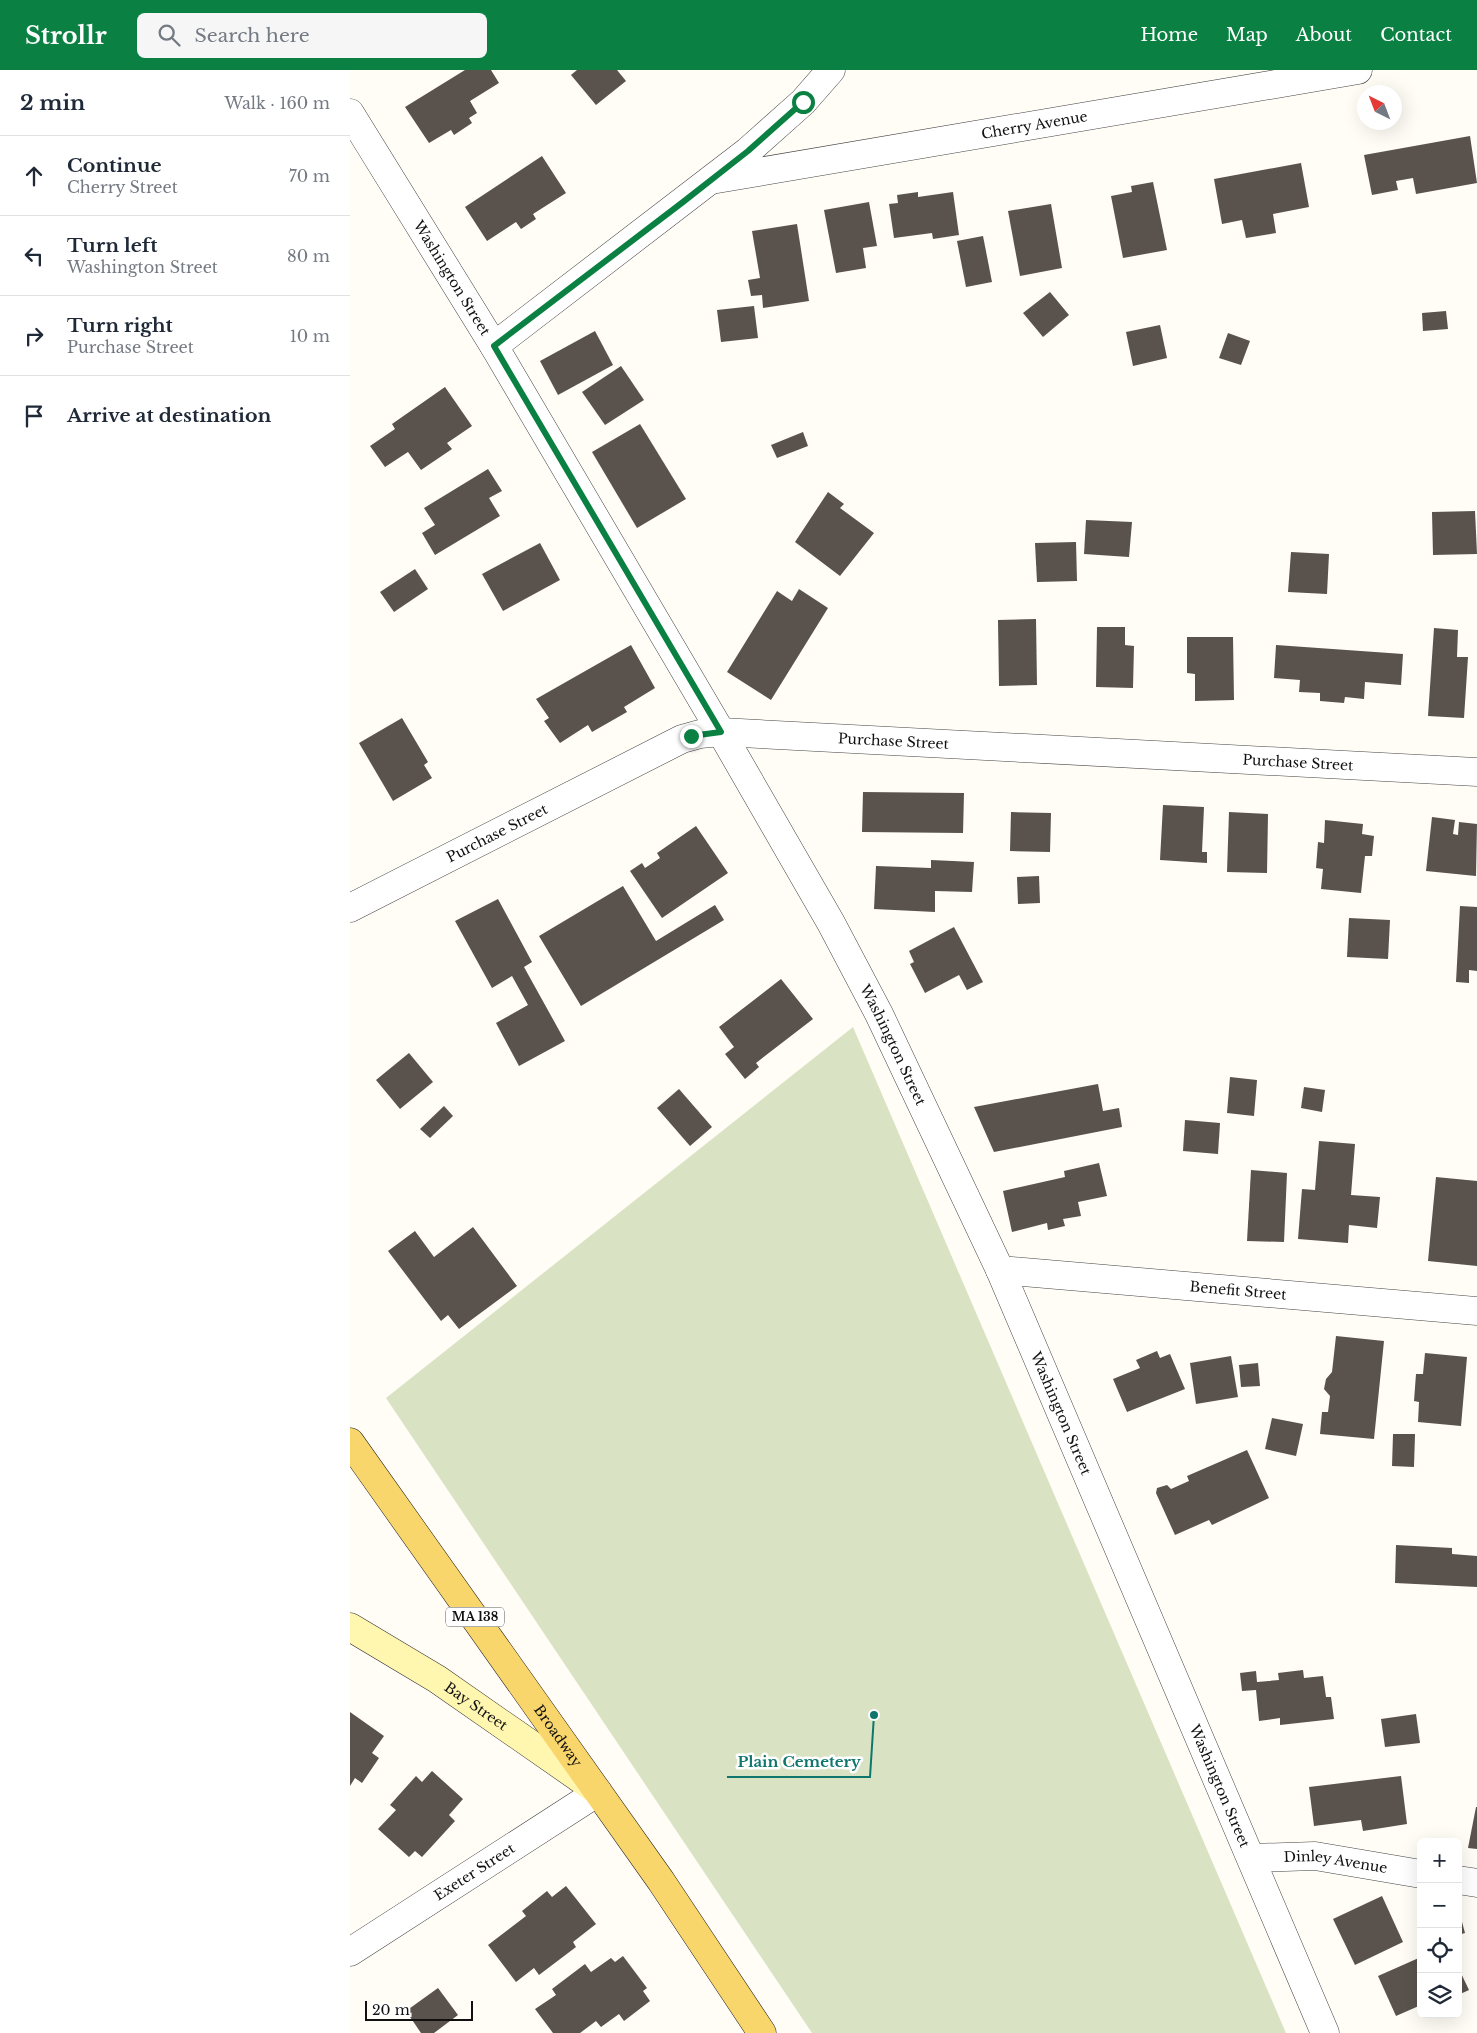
<!DOCTYPE html>
<meta charset="utf-8">
<style>
:root{--surface:#fff;--page:#f6f6f7;--text:#1f2937;--muted:#747a83;--line:#e0e1e3;--accent:#0b8043}
body{margin:0;font-family:"Libre Baskerville",serif;background:var(--page);color:var(--text)}
.controls{position:absolute;right:15px;bottom:15px;display:grid;overflow:hidden;border-radius:8px;box-shadow:0 5px 20px #0002}
.controls button{width:45px;height:45px;display:grid;place-items:center;padding:0;border:0;border-bottom:1px solid var(--line);background:var(--surface);color:var(--text);font:25px sans-serif}
.compass{position:absolute;left:1007px;top:15px;width:45px;height:45px;border-radius:50%;background:var(--surface);box-shadow:0 5px 20px #0002;rotate:318deg}
.scale{position:absolute;left:15px;bottom:12px;width:108px;box-sizing:border-box;padding-left:5px;border:2px solid #111;border-top:0;font-size:14px;line-height:18px;white-space:nowrap;color:#111;-webkit-text-stroke:4px #fff;paint-order:stroke}
.stop{position:absolute;width:15px;height:15px;margin:-11px;border:4px solid #0b8043;border-radius:50%;background:#fff}
.stop.end{background:#0b8043;border-color:#fff;box-shadow:0 1px 5px #0008}
.list{margin:0;padding:0;list-style:none}
h2{display:flex;justify-content:space-between;align-items:center;height:65px;margin:0;padding:0 20px;font-size:21px}
h2 small{font-size:16px;font-weight:400;color:var(--muted)}
.list li{display:grid;grid-template-columns:32px 1fr auto;gap:15px;align-items:center;box-sizing:border-box;height:80px;padding:0 20px;border-top:1px solid var(--line)}
.list b{display:block;font-size:19px;white-space:nowrap}
.list p{margin:0;font-size:16px;white-space:nowrap;color:var(--muted)}
.list em{font-size:16px;font-style:normal;color:var(--muted)}
.icon{flex:none;width:28px;height:28px;fill:none;stroke:currentColor;stroke-width:2;stroke-linecap:round;stroke-linejoin:round}
.map{position:relative;flex:none;width:1127px;height:1963px;overflow:hidden}
header{display:flex;align-items:center;gap:30px;box-sizing:border-box;height:70px;padding:0 25px;background:var(--accent);color:#fff}
header strong{font-size:24px}
nav{display:flex;gap:28px;margin-inline-start:auto;font-size:18px}
.search{width:350px;height:45px;background:var(--page);display:flex;align-items:center;gap:12px;box-sizing:border-box;padding:0 18px;border-radius:8px;color:var(--muted);font-size:19px}
main{display:flex}
aside{flex:1;background:var(--surface)}
.map>svg:first-child{display:block}
.cemetery{fill:#d9e3c4}
.building{fill:#5a524d}
.lines{fill:none;stroke-linecap:round;stroke-linejoin:round}
.minor-casing{stroke:#444;stroke-width:29}
.tertiary-casing{stroke:#444;stroke-width:29}
.secondary-casing{stroke:#333;stroke-width:29}
.primary-casing{stroke:#222;stroke-width:29}
.minor{stroke:#fff;stroke-width:28}
.tertiary{stroke:#fff;stroke-width:28}
.secondary{stroke:#fff6b0;stroke-width:28}
.primary{stroke:#f9d66b;stroke-width:28}
.route{stroke:#0b8043;stroke-width:6}
.labels{text-anchor:middle;stroke-width:5;stroke-linejoin:round;paint-order:stroke}
.shield{fill:#fff;stroke:#585858;stroke-width:1}
.shield-label{font-size:12px;font-weight:bold;fill:#111}
.street-label{font-size:14px;fill:#111;stroke:#fff}
.leader{fill:none;stroke:#0f766e;stroke-width:2}
.callout-dot{fill:#0f766e;stroke:#fff;stroke-width:2}
.callout-label{font-size:15px;text-anchor:middle;font-weight:bold;fill:#0f766e;stroke:#fff;stroke-width:5;stroke-linejoin:round;paint-order:stroke}
</style>
<header>
<strong>Strollr</strong>
<div class="search"><svg class="icon" aria-label="search" viewBox="0 0 24 24"><circle cx="10" cy="10" r="6"/><path d="M15 15l6 6"/></svg>Search here</div>
<nav><a>Home</a><a>Map</a><a>About</a><a>Contact</a></nav>
</header>
<main>
<aside>
<h2>2 min<small>Walk · 160 m</small></h2>
<ul class="list">
<li><svg class="icon" aria-label="ahead" viewBox="0 0 24 24"><path d="M12 20V5M6 11l6-6 6 6"/></svg><div><b>Continue</b><p>Cherry Street</p></div><em>70 m</em></li>
<li><svg class="icon" aria-label="left" viewBox="0 0 24 24"><path d="M17 20v-9H6M10 6l-5 5 5 5"/></svg><div><b>Turn left</b><p>Washington Street</p></div><em>80 m</em></li>
<li><svg class="icon" aria-label="right" viewBox="0 0 24 24"><path d="M7 20v-9h11M14 6l5 5-5 5"/></svg><div><b>Turn right</b><p>Purchase Street</p></div><em>10 m</em></li>
<li><svg class="icon" aria-label="arrive" viewBox="0 0 24 24"><path d="M6 21V4h12l-3 4 3 4H6"/></svg><div><b>Arrive at destination</b></div></li>
</ul>
</aside>
<div class="map">
<svg width="1127" height="1963" viewBox="0 0 1127 1963">
<rect width="100%" height="100%" fill="#fffdf5"/>
<!-- cemetery -->
<path class="cemetery" d="M503,957L936,1963H462L36,1328Z"/>
<!-- building -->
<g class="building">
<path d="M115,0H141L149,13L120,31L127,43L119,48L122,53L104,65L101,60L79,73L55,37Z"/>
<path d="M227,0H267L276,11L246,35L221,5Z"/>
<path d="M1120,66L1127,113L1066,124L1063,108L1046,111L1048,120L1022,125L1014,85Z"/>
<path d="M192,86L216,123L183,144L186,149L171,159L166,152L137,171L115,137Z"/>
<path d="M951,93L959,137L923,144L926,163L896,168L892,150L872,154L864,109Z"/>
<path d="M803,112L817,180L773,188L761,126L782,122L781,116Z"/>
<path d="M568,122V127L603,122L609,165L583,169L582,163L544,168L539,134L548,133L547,125Z"/>
<path d="M519,132L527,176L513,178L516,198L486,203L474,140Z"/>
<path d="M701,134L712,198L670,206L658,141Z"/>
<path d="M447,154L459,231L413,238L412,225L401,226L398,210L410,208L402,161Z"/>
<path d="M633,166L642,212L616,217L607,171Z"/>
<path d="M700,222L719,245L693,267L673,243Z"/>
<path d="M404,236L408,268L371,272L367,240Z"/>
<path d="M1096,241L1098,259L1073,261L1072,243Z"/>
<path d="M810,255L817,288L783,296L776,262Z"/>
<path d="M245,261L263,295L208,325L190,291Z"/>
<path d="M878,263L900,271L891,295L869,288Z"/>
<path d="M271,296L294,330L255,355L232,322Z"/>
<path d="M95,317L122,356L97,373L102,379L71,400L58,382L35,397L20,376L45,359L42,354Z"/>
<path d="M290,354L336,429L287,458L242,382Z"/>
<path d="M453,362L458,376L427,388L421,375Z"/>
<path d="M138,399L152,421L139,428L150,446L85,485L72,463L85,455L74,438Z"/>
<path d="M478,422L494,434L490,438L524,463L490,506L445,472Z"/>
<path d="M1125,441L1127,484L1083,485L1082,442Z"/>
<path d="M736,450L782,452L779,487L734,484Z"/>
<path d="M726,472L727,511L687,512L685,473Z"/>
<path d="M190,473L210,510L153,541L132,504Z"/>
<path d="M941,482L979,484L977,524L938,522Z"/>
<path d="M65,499L78,519L44,542L30,522Z"/>
<path d="M449,519L478,538L421,630L377,602L427,521L442,531Z"/>
<path d="M686,549L687,615L649,616L648,550Z"/>
<path d="M747,557H775V575L784,576L783,618L746,617Z"/>
<path d="M1084,558L1108,560L1107,587H1118L1114,648L1078,646Z"/>
<path d="M837,567H883L884,630L845,631V604L837,603Z"/>
<path d="M281,575L305,618L274,637L277,642L242,662L238,655L210,673L194,651L199,648L186,629Z"/>
<path d="M926,575L1053,584L1051,615L1015,612L1014,629L995,627L994,633L970,631V623L949,622L950,610L924,608Z"/>
<path d="M52,648L78,692L74,695L82,708L43,731L9,673Z"/>
<path d="M513,722L614,723L613,763L512,762Z"/>
<path d="M813,735L854,737L852,782H857V793L810,790Z"/>
<path d="M661,742L701,743L700,782L660,781Z"/>
<path d="M879,742L918,744L917,803L877,802Z"/>
<path d="M1082,747L1105,750L1103,764L1108,765L1109,752L1127,754L1126,806L1076,801Z"/>
<path d="M975,750L1013,754L1012,764L1024,766L1022,786H1015L1011,823L971,819L973,799L966,798L968,772L974,773Z"/>
<path d="M346,756L378,803L312,848L280,801L292,793L295,798L310,788L307,783Z"/>
<path d="M581,790L624,792L622,822L585,821V842L524,839L526,796L581,798Z"/>
<path d="M689,806L690,833L668,834L667,807Z"/>
<path d="M273,816L306,871L365,835L374,850L231,936L189,866Z"/>
<path d="M148,829L182,892L174,897L215,971L169,996L146,953L178,935L162,906L142,918L105,851Z"/>
<path d="M1110,836L1127,837V901L1119,900V913L1106,912Z"/>
<path d="M999,848L1040,850L1038,889L997,887Z"/>
<path d="M604,857L633,912L617,920L609,905L575,923L560,894L564,892L559,881Z"/>
<path d="M431,909L463,949L406,993L409,997L395,1009L375,984L384,977L369,957Z"/>
<path d="M59,983L83,1012L50,1039L26,1010Z"/>
<path d="M880,1007L907,1010L904,1046L877,1043Z"/>
<path d="M748,1014L753,1041L769,1038L772,1057L644,1082L624,1037Z"/>
<path d="M954,1017L975,1020L972,1042L951,1038Z"/>
<path d="M329,1019L362,1057L340,1076L307,1038Z"/>
<path d="M94,1036L103,1046L80,1068L70,1059Z"/>
<path d="M835,1050L870,1053L868,1084L833,1081Z"/>
<path d="M969,1071L1005,1074L1001,1125L1030,1127L1027,1158L999,1155L998,1173L948,1169L952,1119L965,1120Z"/>
<path d="M749,1093L757,1126L728,1132L731,1146L713,1149L715,1156L698,1160L697,1153L662,1162L653,1121L715,1107L714,1101Z"/>
<path d="M901,1100L937,1103L934,1172L897,1171Z"/>
<path d="M1086,1107L1127,1111V1196L1078,1191Z"/>
<path d="M123,1157L167,1216L109,1259L98,1245L91,1251L38,1181L65,1161L84,1187Z"/>
<path d="M986,1266L1034,1271L1024,1369L970,1364L972,1342H978L980,1326L974,1319L976,1309L982,1302Z"/>
<path d="M807,1281L810,1288L820,1284L835,1319L777,1342L763,1309L790,1298L786,1290Z"/>
<path d="M1075,1283L1117,1287L1111,1356L1068,1352L1069,1332L1064,1331L1066,1304H1073Z"/>
<path d="M881,1286L888,1327L846,1334L840,1293Z"/>
<path d="M908,1293L910,1316L891,1317L889,1295Z"/>
<path d="M922,1348L953,1354L946,1386L915,1379Z"/>
<path d="M1043,1364H1065L1064,1397L1042,1396Z"/>
<path d="M897,1380L919,1428L862,1455L859,1450L825,1465L806,1423L807,1418L817,1415L821,1419L839,1411L837,1406Z"/>
<path d="M1046,1475L1102,1478V1484L1127,1486V1517L1045,1513Z"/>
<path d="M953,1600L954,1608L973,1606L976,1627H981L984,1649L930,1655V1648L909,1651L906,1620L892,1621L890,1603L906,1601L907,1612L929,1610L928,1603Z"/>
<path d="M0,1642L34,1666L22,1683L29,1688L12,1713L5,1708L0,1716Z"/>
<path d="M1066,1644L1070,1673L1035,1677L1031,1649Z"/>
<path d="M82,1701L113,1729L99,1745L105,1751L72,1787L65,1781L59,1787L28,1759L46,1740L40,1735L66,1706L72,1712Z"/>
<path d="M1051,1706L1057,1754L1013,1761L1011,1750L964,1756L959,1717Z"/>
<path d="M1126,1737H1127V1779L1118,1778Z"/>
<path d="M216,1816L246,1854L223,1872L226,1877L189,1905L184,1898L166,1912L138,1875L176,1846L172,1841L197,1821L202,1827Z"/>
<path d="M1032,1826L1053,1872L1005,1895L983,1849Z"/>
<path d="M1108,1837L1115,1863L1108,1865Z"/>
<path d="M273,1886L297,1918L293,1921L300,1931L274,1951L269,1944L251,1957L246,1951L230,1963H203L185,1939L206,1925L202,1919L235,1894L241,1902L261,1888L265,1892Z"/>
<path d="M1071,1887V1935L1046,1946L1028,1906Z"/>
<path d="M1108,1897L1119,1920L1108,1925Z"/>
<path d="M88,1918L108,1945L84,1963H71L56,1941Z"/>
</g>
<g class="lines">
<defs>
<g id="minor">
<path id="s1" d="M361,110L1008,0"/>
<path d="M144,276L398,81L453,32L481,0"/>
<path id="s2" d="M650,1200L1127,1241"/>
<path id="s3" d="M901,1788L965,1786L1071,1804"/>
<path d="M1108,1810L1127,1813"/>
<path id="s4" d="M0,1882L248,1722"/>
</g>
<g id="tertiary">
<path id="s5" d="M0,43L144,276L371,662L481,853L529,944L650,1200L975,1963"/>
<path id="s6" d="M0,838L332,669L350,664L371,662L1127,702"/>
</g>
<g id="secondary">
<path id="s7" d="M0,1557L87,1609L245,1719"/>
</g>
<g id="primary">
<path id="s8" d="M0,1372L311,1811L412,1963"/>
</g>
</defs>
<!-- minor casing -->
<use href="#minor" class="minor-casing"/>
<!-- tertiary casing -->
<use href="#tertiary" class="tertiary-casing"/>
<!-- secondary casing -->
<use href="#secondary" class="secondary-casing"/>
<!-- primary casing -->
<use href="#primary" class="primary-casing"/>
<!-- minor -->
<use href="#minor" class="minor"/>
<!-- tertiary -->
<use href="#tertiary" class="tertiary"/>
<!-- secondary -->
<use href="#secondary" class="secondary"/>
<!-- primary -->
<use href="#primary" class="primary"/>
</g>
<g class="lines">
<!-- route -->
<path class="route" d="M341,666L371,662L144,276L333,132L398,81L453,32"/>
</g>
<g class="labels">
<!-- shield labels -->
<rect class="shield" x="96" y="1537.5" width="58" height="19" rx="4"/>
<g class="shield-label">
<text x="125" y="1551">MA 138</text>
</g>
<!-- street labels -->
<g class="street-label">
<text dy="5" stroke="none"><textPath href="#s1" startOffset="328">Cherry Avenue</textPath></text>
<text dy="5" stroke="none"><textPath href="#s5" startOffset="194">Washington Street</textPath></text>
<text dy="5" stroke="none"><textPath href="#s6" startOffset="585">Purchase Street</textPath></text>
<text dy="5" stroke="none"><textPath href="#s6" startOffset="990">Purchase Street</textPath></text>
<text dy="5" stroke="none"><textPath href="#s6" startOffset="165">Purchase Street</textPath></text>
<text dy="5" stroke="none"><textPath href="#s5" startOffset="1079">Washington Street</textPath></text>
<text dy="5" stroke="none"><textPath href="#s2" startOffset="239">Benefit Street</textPath></text>
<text dy="5" stroke="none"><textPath href="#s5" startOffset="1484">Washington Street</textPath></text>
<text dy="5" stroke="none"><textPath href="#s7" startOffset="149">Bay Street</textPath></text>
<text dy="5" stroke="none"><textPath href="#s8" startOffset="360">Broadway</textPath></text>
<text dy="5" stroke="none"><textPath href="#s5" startOffset="1889">Washington Street</textPath></text>
<text dy="5" stroke="none"><textPath href="#s3" startOffset="85">Dinley Avenue</textPath></text>
<text dy="5" stroke="none"><textPath href="#s4" startOffset="148">Exeter Street</textPath></text>
</g>
</g>
<!-- callouts -->
<path class="leader" d="M524 1645L520 1707H377"/>
<circle class="callout-dot" cx="524" cy="1645" r="5"/>
<g class="callout-label">
<text x="449" y="1697">Plain Cemetery</text>
</g>
</svg>
<div class="controls">
<button>+</button>
<button>−</button>
<button><svg class="icon" aria-label="locate" viewBox="0 0 24 24"><circle cx="12" cy="12" r="6"/><path d="M12 2v4M12 18v4M2 12h4M18 12h4"/></svg></button>
<button><svg class="icon" aria-label="layers" viewBox="0 0 24 24"><path d="M12 4l9 5-9 5-9-5zM3 14l9 5 9-5"/></svg></button>
</div>
<svg class="compass" viewBox="-18 -18 36 36"><path d="M0-13l5 13h-10z" fill="#e53935"/><path d="M0 13l5-13h-10z" fill="#747a83"/></svg>
<div class="scale">20 m</div>
<div class="stop" style="left:453px;top:32px"></div>
<div class="stop end" style="left:341px;top:666px"></div>
</div>
</main>
